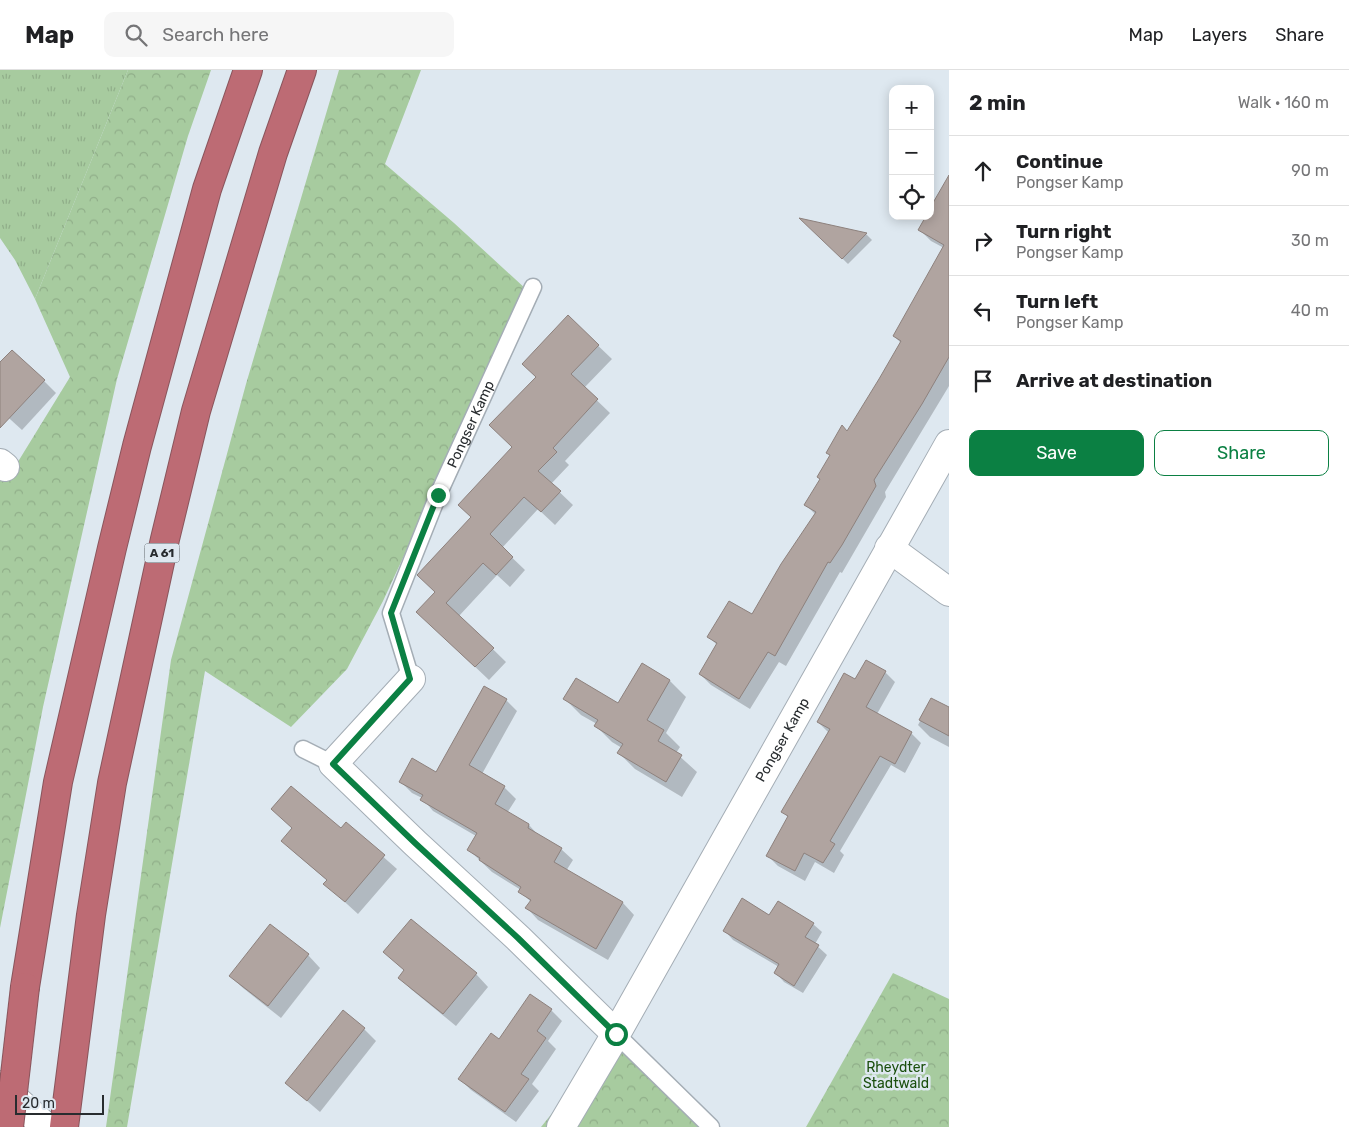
<!DOCTYPE html>
<meta charset="utf-8">
<style>
:root{--surface:#fff;--page:#f6f6f6;--text:#202124;--muted:#757577;--line:#e0e0e0;--accent:#0b8043}
body{margin:0;font-family:Rubik,sans-serif;background:var(--page);color:var(--text)}
.controls{position:absolute;right:15px;top:15px;display:grid;overflow:hidden;border-radius:10px;box-shadow:0 2px 12px #0003}
.controls button{width:45px;height:45px;display:grid;place-items:center;padding:0;border:0;border-bottom:1px solid var(--line);background:var(--surface);color:var(--text);font:25px sans-serif}
.scale{position:absolute;left:15px;bottom:12px;width:89px;box-sizing:border-box;padding-left:5px;border:2px solid #282c2f;border-top:0;font-size:14px;line-height:18px;white-space:nowrap;color:#282c2f;-webkit-text-stroke:4px #dee8f0;paint-order:stroke}
.stop{position:absolute;width:15px;height:15px;margin:-11px;border:4px solid #0b8043;border-radius:50%;background:#fff}
.stop.end{background:#0b8043;border-color:#fff;box-shadow:0 1px 5px #0008}
.list{margin:0;padding:0;list-style:none}
h2{display:flex;justify-content:space-between;align-items:center;height:65px;margin:0;padding:0 20px;font-size:21px}
h2 small{font-size:16px;font-weight:400;color:var(--muted)}
.list li{display:grid;grid-template-columns:32px 1fr auto;gap:15px;align-items:center;box-sizing:border-box;height:70px;padding:0 20px;border-top:1px solid var(--line)}
.list b{display:block;font-size:19px;white-space:nowrap}
.list p{margin:0;font-size:16px;white-space:nowrap;color:var(--muted)}
.list em{font-size:16px;font-style:normal;color:var(--muted)}
.actions{display:flex;gap:10px;padding:15px 20px}
.actions a{flex:1;padding:11px 0;border:1px solid var(--accent);border-radius:10px;text-align:center;font-size:18px;color:var(--accent)}
.actions .main{background:var(--accent);color:#fff}
.icon{flex:none;width:28px;height:28px;fill:none;stroke:currentColor;stroke-width:2;stroke-linecap:round;stroke-linejoin:round}
.map{position:relative;flex:none;width:949px;height:1057px;overflow:hidden}
header{display:flex;align-items:center;gap:30px;box-sizing:border-box;height:70px;padding:0 25px;background:var(--surface);border-bottom:1px solid var(--line)}
header strong{font-size:24px}
nav{display:flex;gap:28px;margin-inline-start:auto;font-size:18px}
.search{width:350px;height:45px;background:var(--page);display:flex;align-items:center;gap:12px;box-sizing:border-box;padding:0 18px;border-radius:10px;color:var(--muted);font-size:19px}
main{display:flex}
aside{flex:1;background:var(--surface)}
.map>svg:first-child{display:block}
.grass{fill:url(#grass-tufts)}
.forest{fill:url(#forest-crowns)}
.shadow{fill:#0003}
.building{fill:#b0a4a0;stroke:#8d817d}
.lines{fill:none;stroke-linecap:round;stroke-linejoin:round}
.lane-casing{stroke:#a4adb5;stroke-width:19}
.street-casing{stroke:#a4adb5;stroke-width:30}
.highway-casing{stroke:#89555c;stroke-width:30}
.lane{stroke:#fff;stroke-width:16}
.street{stroke:#fff;stroke-width:28}
.highway{stroke:#bd6b74;stroke-width:28}
.highway-bridge-casing{stroke:#89555c;stroke-width:30;stroke-linecap:butt}
.highway-bridge{stroke:#bd6b74;stroke-width:28}
.route{stroke:#0b8043;stroke-width:6}
.labels{text-anchor:middle;stroke-width:5;stroke-linejoin:round;paint-order:stroke}
.shield{fill:#dee8f0;stroke:#5f6469;stroke-width:1}
.shield-label{font-size:12px;font-weight:bold;fill:#282c2f}
.street-label{font-size:14px;fill:#282c2f;stroke:#dee8f0}
.park-label{font-size:14px;fill:#1a4f0d;stroke:#dee8f0}
</style>
<header>
<strong>Map</strong>
<div class="search"><svg class="icon" aria-label="search" viewBox="0 0 24 24"><circle cx="10" cy="10" r="6"/><path d="M15 15l6 6"/></svg>Search here</div>
<nav><a>Map</a><a>Layers</a><a>Share</a></nav>
</header>
<main>
<div class="map">
<svg width="949" height="1057" viewBox="0 0 949 1057">
<defs>
<pattern id="grass-tufts" width="24" height="20" patternUnits="userSpaceOnUse" patternTransform="scale(1.25)"><rect width="24" height="20" fill="#a7cb9f"/><path d="M3 7l-1-3M5 7V3M7 7l1-3M15 17l-1-3M17 17v-4M19 17l1-3" fill="none" stroke="#90ae89"/></pattern>
<pattern id="forest-crowns" width="20" height="18" patternUnits="userSpaceOnUse" patternTransform="scale(1.25)"><rect width="20" height="18" fill="#a7cb9f"/><path d="M2 6a3 3 0 1 1 6 0M12 15a3 3 0 1 1 6 0" fill="none" stroke="#90ae89"/></pattern>
</defs>
<rect width="100%" height="100%" fill="#dee8f0"/>
<!-- grass -->
<path class="grass" d="M0,0H128L35,229L15,190L0,168Z"/>
<!-- forest -->
<g class="forest">
<path d="M128,0H211L188,66L117,309L43,637L0,858V383L16,395L70,307L35,229Z"/>
<path d="M339,0H421L385,94L454,153L527,220L383,531L347,599L291,657L205,601L127,1057H106L171,590L246,314Z"/>
<path d="M893,903L949,929V1057H806Z"/>
<path d="M616,964L711,1057H541Z"/>
</g>
<!-- shadow -->
<g class="shadow">
<path d="M949,117V316L885,422L886,427L842,503L840,502L786,596L779,592L750,639L711,615L700,604L717,575L709,567L752,545L815,444L806,435L901,273L894,266L944,178L931,171L920,160Z"/>
<path d="M803,150L866,164L872,170L848,194Z"/>
<path d="M568,247L612,289L584,318L610,343L565,391L569,395L551,414L573,435L555,455L538,439L502,478L525,500L510,517L497,505L459,546L506,592L489,610L431,555L436,522L472,447L513,377L537,307Z"/>
<path d="M0,294L44,311L56,323L22,360L0,340Z"/>
<path d="M642,595L670,611L686,627L666,663L680,677L676,683L697,702L682,727L635,699L619,683L622,678L612,672L596,656L597,654L581,645L565,629L619,635Z"/>
<path d="M885,602L895,612L877,644L911,663L921,673L905,703L891,695L840,781L844,785L834,803L815,792L805,811L778,796L768,786L789,748L783,742L828,662L818,652L856,611Z"/>
<path d="M932,629L949,638V677L930,667L918,655Z"/>
<path d="M506,630L517,641L482,704L504,717L516,729L507,743L529,755L539,766L561,779L573,790L566,801L623,833L634,845L608,890L538,850L527,838L531,832L520,821L521,820L492,802L468,779L476,766L433,741L422,728L412,723L401,712L436,704Z"/>
<path d="M346,754L397,799L358,844L325,814L328,811L295,783L341,760Z"/>
<path d="M770,847L813,854L822,862L815,874L827,885L803,923L784,912L776,903L779,897L733,870L725,861Z"/>
<path d="M270,856L308,885L320,898L281,948L243,918L230,906Z"/>
<path d="M385,882L476,904L488,917L456,956L412,920L400,908L405,901Z"/>
<path d="M551,940L562,951L548,971L556,979L532,1014L539,1021L516,1052L471,1020L460,1009Z"/>
<path d="M364,959L376,971L320,1042L286,1013Z"/>
</g>
<!-- building -->
<g class="building">
<path d="M949,105V287L922,334L874,410L876,416L842,475L830,493L828,492L775,586L768,582L739,629L699,604L717,573L707,567L729,531L752,544L781,494L816,442L804,435L820,409L817,407L830,385L826,383L842,355L847,361L879,309L901,271L893,266L944,175L918,160L926,146H930V138Z"/>
<path d="M799,148L867,163L842,189Z"/>
<path d="M568,245L599,275L571,304L598,329L553,378L557,382L538,401L561,421L541,442L524,427L490,464L513,487L496,505L483,493L446,533L494,578L475,597L416,542L435,522L417,505L471,447L458,435L512,377L489,355L536,307L522,294Z"/>
<path d="M12,280L45,310L0,358V292Z"/>
<path d="M866,590L886,601L866,637L912,662L895,694L880,686L830,771L835,774L823,793L804,783L795,801L766,786L788,746L781,742L830,659L817,652L844,603L855,609Z"/>
<path d="M642,593L670,610L647,650L664,660L658,671L682,685L666,712L617,683L623,674L594,656L598,650L563,629L576,608L618,633Z"/>
<path d="M484,616L507,629L469,695L505,716L495,734L529,754L528,758L562,778L554,792L623,832L596,879L525,838L531,830L518,822L521,817L479,790L480,788L467,780L477,763L420,730L423,725L399,712L412,688L436,702Z"/>
<path d="M931,628L949,637V666L919,650Z"/>
<path d="M291,716L341,758L346,752L385,785L345,832L323,814L327,810L281,771L292,758L271,739Z"/>
<path d="M742,828L769,845L778,831L814,853L805,867L819,875L794,916L774,903L779,894L723,861Z"/>
<path d="M411,849L477,903L443,944L398,908L404,900L383,882Z"/>
<path d="M270,854L309,884L268,936L229,906Z"/>
<path d="M530,924L552,939L537,961L546,968L521,1004L529,1009L505,1042L458,1009L491,963L499,969Z"/>
<path d="M343,940L365,958L307,1031L285,1013Z"/>
</g>
<g class="lines">
<defs>
<g id="lane">
<path id="s1" d="M411,609L391,543L438,425L533,217"/>
<path d="M303,679L333,694"/>
<path d="M616,964L711,1057"/>
</g>
<g id="street">
<path d="M0,393L5,397"/>
<path d="M889,478L949,522"/>
<path d="M411,609L333,694L415,773L518,868L616,964"/>
<path d="M0,1015L46,1057"/>
<path id="s2" d="M561,1057L616,964L949,374"/>
</g>
<g id="highway">
<path d="M25,917L58,712L112,478L137,376L207,119L248,0"/>
<path d="M64,1057L91,845L112,713L165,469L196,341L273,83L302,0"/>
</g>
</defs>
<!-- lane casing -->
<use href="#lane" class="lane-casing"/>
<!-- street casing -->
<use href="#street" class="street-casing"/>
<!-- highway casing -->
<use href="#highway" class="highway-casing"/>
<!-- lane -->
<use href="#lane" class="lane"/>
<!-- street -->
<use href="#street" class="street"/>
<!-- highway -->
<use href="#highway" class="highway"/>
<defs>
<path id="highway-bridge" d="M9,1057L25,917"/>
</defs>
<!-- highway-bridge casing -->
<use href="#highway-bridge" class="highway-bridge-casing"/>
<!-- highway-bridge -->
<use href="#highway-bridge" class="highway-bridge"/>
</g>
<g class="lines">
<!-- route -->
<path class="route" d="M438,425L391,543L410,609L333,694L415,773L518,868L616,964"/>
</g>
<g class="labels">
<!-- shield labels -->
<rect class="shield" x="144.5" y="473.5" width="35" height="19" rx="4"/>
<g class="shield-label">
<text x="162" y="487">A 61</text>
</g>
<!-- street labels -->
<g class="street-label">
<text dy="5" stroke="none"><textPath href="#s1" startOffset="274">Pongser Kamp</textPath></text>
<text dy="5" stroke="none"><textPath href="#s2" startOffset="446">Pongser Kamp</textPath></text>
</g>
<!-- park labels -->
<g class="park-label">
<text x="896" y="1002">Rheydter<tspan x="896" dy="16">Stadtwald</tspan></text>
</g>
</g>
</svg>
<div class="controls">
<button>+</button>
<button>−</button>
<button><svg class="icon" aria-label="locate" viewBox="0 0 24 24"><circle cx="12" cy="12" r="6"/><path d="M12 2v4M12 18v4M2 12h4M18 12h4"/></svg></button>
</div>
<div class="scale">20 m</div>
<div class="stop" style="left:616px;top:964px"></div>
<div class="stop end" style="left:438px;top:425px"></div>
</div>
<aside>
<h2>2 min<small>Walk · 160 m</small></h2>
<ul class="list">
<li><svg class="icon" aria-label="ahead" viewBox="0 0 24 24"><path d="M12 20V5M6 11l6-6 6 6"/></svg><div><b>Continue</b><p>Pongser Kamp</p></div><em>90 m</em></li>
<li><svg class="icon" aria-label="right" viewBox="0 0 24 24"><path d="M7 20v-9h11M14 6l5 5-5 5"/></svg><div><b>Turn right</b><p>Pongser Kamp</p></div><em>30 m</em></li>
<li><svg class="icon" aria-label="left" viewBox="0 0 24 24"><path d="M17 20v-9H6M10 6l-5 5 5 5"/></svg><div><b>Turn left</b><p>Pongser Kamp</p></div><em>40 m</em></li>
<li><svg class="icon" aria-label="arrive" viewBox="0 0 24 24"><path d="M6 21V4h12l-3 4 3 4H6"/></svg><div><b>Arrive at destination</b></div></li>
</ul>
<div class="actions"><a class="main">Save</a><a>Share</a></div>
</aside>
</main>
